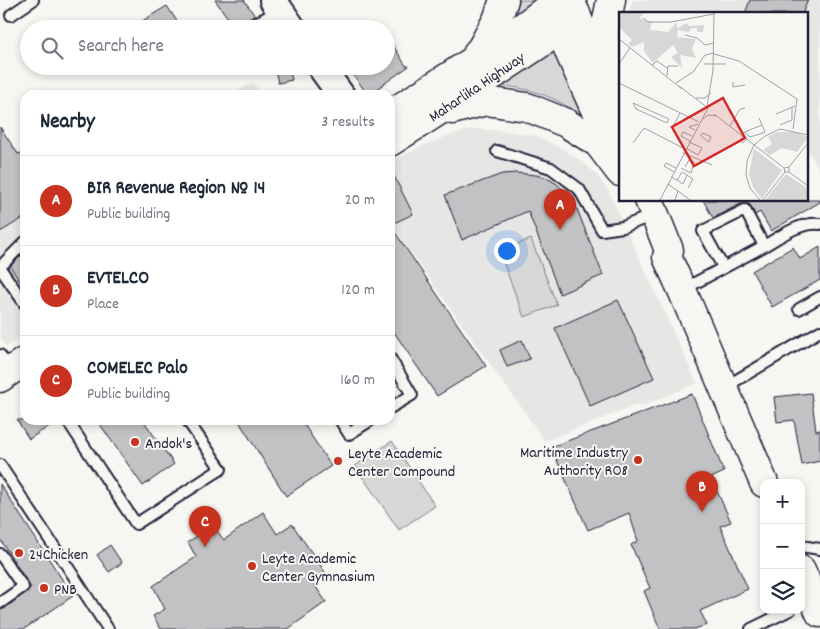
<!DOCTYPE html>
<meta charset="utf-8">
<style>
:root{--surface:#fff;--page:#f6f6f7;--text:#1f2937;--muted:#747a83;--line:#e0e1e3;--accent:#c8321e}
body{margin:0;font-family:Dekko,sans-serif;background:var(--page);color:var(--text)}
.controls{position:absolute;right:15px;bottom:15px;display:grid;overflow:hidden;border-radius:10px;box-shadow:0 2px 8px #0003}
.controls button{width:45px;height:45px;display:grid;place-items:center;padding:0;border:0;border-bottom:1px solid var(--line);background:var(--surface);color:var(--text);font:25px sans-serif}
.you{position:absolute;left:506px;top:250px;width:18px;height:18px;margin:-12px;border:4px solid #fff;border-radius:50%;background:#1a73e8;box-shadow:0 0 0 8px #1a73e833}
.badge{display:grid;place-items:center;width:32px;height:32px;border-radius:50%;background:var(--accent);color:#fff;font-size:16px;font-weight:700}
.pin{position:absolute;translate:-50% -41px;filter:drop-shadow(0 1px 2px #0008)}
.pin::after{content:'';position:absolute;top:26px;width:18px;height:15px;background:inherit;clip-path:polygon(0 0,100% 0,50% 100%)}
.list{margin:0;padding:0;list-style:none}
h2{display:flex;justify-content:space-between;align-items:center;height:65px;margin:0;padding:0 20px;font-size:21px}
h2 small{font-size:16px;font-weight:400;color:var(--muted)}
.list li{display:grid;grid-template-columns:32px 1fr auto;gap:15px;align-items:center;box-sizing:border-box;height:90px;padding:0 20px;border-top:1px solid var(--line)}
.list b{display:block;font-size:19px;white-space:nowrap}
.list p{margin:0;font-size:16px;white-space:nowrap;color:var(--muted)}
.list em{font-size:16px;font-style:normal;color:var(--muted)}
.icon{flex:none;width:28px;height:28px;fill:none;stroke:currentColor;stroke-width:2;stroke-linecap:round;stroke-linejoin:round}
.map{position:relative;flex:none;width:820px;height:629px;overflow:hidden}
.search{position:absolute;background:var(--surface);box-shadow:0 2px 8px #0003;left:20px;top:20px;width:375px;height:55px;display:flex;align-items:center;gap:12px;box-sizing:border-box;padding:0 18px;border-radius:28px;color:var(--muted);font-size:19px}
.panel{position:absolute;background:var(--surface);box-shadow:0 2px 8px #0003;left:20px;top:90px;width:375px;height:335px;border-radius:15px}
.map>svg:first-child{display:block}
.built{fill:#e6e6e4}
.green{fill:#d7d7d7;stroke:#7c7c89}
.building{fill:#c2c2c4;stroke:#22223b}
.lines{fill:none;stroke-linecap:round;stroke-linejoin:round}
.service-casing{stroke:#22223b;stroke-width:14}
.tertiary-casing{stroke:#22223b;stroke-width:30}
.secondary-casing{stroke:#22223b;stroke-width:31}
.primary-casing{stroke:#22223b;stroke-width:31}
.trunk-casing{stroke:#22223b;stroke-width:31}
.service{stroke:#f6f6f2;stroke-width:10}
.tertiary{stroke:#f6f6f2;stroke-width:26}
.secondary{stroke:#f6f6f2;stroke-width:28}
.primary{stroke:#f6f6f2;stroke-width:28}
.trunk{stroke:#f6f6f2;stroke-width:28}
.poi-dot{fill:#c8321e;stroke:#f6f6f2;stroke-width:2}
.labels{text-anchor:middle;stroke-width:4;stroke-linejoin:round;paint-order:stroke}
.street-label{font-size:16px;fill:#22223b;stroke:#f6f6f2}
.poi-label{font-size:16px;fill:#22223b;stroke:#f6f6f2;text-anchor:start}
.inset-road{fill:none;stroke:#a1a1a9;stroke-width:1}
.view{fill:#d62828;fill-opacity:0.15;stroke:#d62828;stroke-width:2.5}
.inset-edge{fill:none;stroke:#22223b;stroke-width:2.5}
</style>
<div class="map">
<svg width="820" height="629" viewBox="0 0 820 629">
<rect width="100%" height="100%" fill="#f6f6f2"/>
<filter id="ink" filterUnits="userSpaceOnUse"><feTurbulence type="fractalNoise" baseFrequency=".02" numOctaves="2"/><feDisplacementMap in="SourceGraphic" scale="10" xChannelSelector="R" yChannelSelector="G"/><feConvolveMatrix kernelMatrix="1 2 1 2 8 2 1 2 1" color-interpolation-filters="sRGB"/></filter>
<g filter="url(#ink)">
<!-- built -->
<g class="built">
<path d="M633,0H820V171L806,147V14H628Z"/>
<path d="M253,82L261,95H231Z"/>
<path d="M473,129L506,131L536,136L563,149L584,163L597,175L608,190L697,383L645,405H637L545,441L390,223V162L420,147L447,136Z"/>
<path d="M17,150L25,162V334L6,347L0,336V162Z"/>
</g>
<!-- green -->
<g class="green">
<path d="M514,0H541L502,31Z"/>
<path d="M547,51L555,52L587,119C560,100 535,88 501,86Z"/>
<path d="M531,239L557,305L524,317L499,251Z"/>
<path d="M392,441L435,506L399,530L355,466Z"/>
</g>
<!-- building -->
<g class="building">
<path d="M215,0H244L255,16L241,23L238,26L237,29H236Z"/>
<path d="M750,0H808L802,14H745Z"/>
<path d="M167,6L182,29H129Z"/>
<path d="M386,34L406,66H409L368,95L354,76L368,66H386Z"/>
<path d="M289,67L292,80L278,83L275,69Z"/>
<path d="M0,127L18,154L21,153L25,160V217L0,232Z"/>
<path d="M390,168L413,214L390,225L486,366L437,396L390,326Z"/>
<path d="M516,173L536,175L547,178L557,184L573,199L603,275L560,294L528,211L462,240L445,195L502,174Z"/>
<path d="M703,200H820V202L771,231L760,212L755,215L751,206L746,201L713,218Z"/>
<path d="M793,247L800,259L820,247V280L772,307L752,271Z"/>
<path d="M25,252V290L10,266Z"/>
<path d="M618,300L654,378L590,406L555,328Z"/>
<path d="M522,340L530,359L507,367L500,350Z"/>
<path d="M811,393L816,431L820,430V461L802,465L794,420L777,422L774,397Z"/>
<path d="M692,394L724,472L711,478L731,522L720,526L748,589L700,611L707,625L694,629H660L644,591L650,588L631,545L638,541L629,513L588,530L551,447Z"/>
<path d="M17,420H59L29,439Z"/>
<path d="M97,420H143L174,464L143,486Z"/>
<path d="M238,420H301L331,466L286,496Z"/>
<path d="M0,484L73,596L24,629H0V610L4,609L31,588L0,539Z"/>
<path d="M263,512L277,534L292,524L327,575L314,584L326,602L288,629H161L153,616L165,609L153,586L196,557L188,542L213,526L224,540Z"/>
<path d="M110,545L122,563L109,572L97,555Z"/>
</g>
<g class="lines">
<defs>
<g id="service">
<path d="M11,15L33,0"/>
<path d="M211,29L213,28L214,29"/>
<path d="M244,29L279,11"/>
<path d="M497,151L551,168L579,189L602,230L623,227L643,219"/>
<path d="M764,246C781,236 800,222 820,224"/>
<path d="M0,267L25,242"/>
<path d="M0,268L25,304"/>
<path d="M682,290L764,246L745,210L703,231L723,267"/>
<path d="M799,309L820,297"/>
<path d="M0,355L10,371"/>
<path d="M390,358L412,395L390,408"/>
<path d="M725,387L820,331"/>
<path d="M67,420L136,524L221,469L187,420"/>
<path d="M340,420L349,434L371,420"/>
<path d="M0,465L69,569L108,629"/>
<path d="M801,546L820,549"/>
<path d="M0,554L23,587L0,603"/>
<path d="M751,629L790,610"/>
</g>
<g id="tertiary">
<path d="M273,0L293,29"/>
<path d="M320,66L341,95"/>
</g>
<g id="secondary">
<path d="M576,14L601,80"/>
<path d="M560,29L571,56L620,165"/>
<path d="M649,200L669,250L667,257L682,290L764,483"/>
<path d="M801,570L820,613"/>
</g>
<path id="primary" d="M611,0L604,35L617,123"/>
<g id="trunk">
<path d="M478,52L481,49L497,20L504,0"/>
<path d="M452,110L486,101L527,107L566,123L598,143L620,172"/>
<path d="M390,114C428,90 466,66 504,40C522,27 541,15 557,0"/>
<path d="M390,142L431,116L544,41L576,14L570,0"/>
<path d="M0,378L25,361"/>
</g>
</defs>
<!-- service casing -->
<use href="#service" class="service-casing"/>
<!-- tertiary casing -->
<use href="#tertiary" class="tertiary-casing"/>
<!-- secondary casing -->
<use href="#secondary" class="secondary-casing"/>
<!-- primary casing -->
<use href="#primary" class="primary-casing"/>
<!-- trunk casing -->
<use href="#trunk" class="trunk-casing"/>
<!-- service -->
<use href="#service" class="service"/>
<!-- tertiary -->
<use href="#tertiary" class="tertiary"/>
<!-- secondary -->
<use href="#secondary" class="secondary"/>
<!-- primary -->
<use href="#primary" class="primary"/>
<!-- trunk -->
<use href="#trunk" class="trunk"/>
</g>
</g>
<!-- markers -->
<g class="poi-dot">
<circle cx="135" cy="442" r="5"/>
<circle cx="638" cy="460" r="5"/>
<circle cx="338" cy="461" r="5"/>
<circle cx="19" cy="553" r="5"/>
<circle cx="252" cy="566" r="5"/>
<circle cx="44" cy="588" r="5"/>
</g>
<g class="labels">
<!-- street labels -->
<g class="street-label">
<text transform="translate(476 86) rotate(-34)" y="6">Maharlika Highway</text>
</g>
<!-- poi labels -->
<g class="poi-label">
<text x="145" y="448">Andok's</text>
<text x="628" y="457" text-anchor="end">Maritime Industry<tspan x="628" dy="18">Authority RO8</tspan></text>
<text x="348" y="458">Leyte Academic<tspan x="348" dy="18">Center Compound</tspan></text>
<text x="29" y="559">24Chicken</text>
<text x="262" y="563">Leyte Academic<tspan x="262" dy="18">Center Gymnasium</tspan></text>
<text x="54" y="594">PNB</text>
</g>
</g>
<!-- overview -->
<g transform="translate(619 12)">
<rect width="189" height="189" fill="#f6f6f2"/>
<path d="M0,1H35H25L20,6L33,10L31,18L49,20L58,10V16L68,11L70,14L85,13L84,20H78V16H72L70,20L59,18L58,25L77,27L73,37L77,46L61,43L63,56L52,45L59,41L54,33L34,51L25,39V30L13,35L9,32L13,28L0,15ZM159,120H175L189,125L178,140L163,136L151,143L144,138L153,132L149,124ZM135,137L163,158L143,187L134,175L130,162ZM167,162L189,177V188H146Z" fill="#d7d7d7"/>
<path class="inset-road" d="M24,6L29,10H52L95,2M66,23L78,26L86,33L95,31M0,27L63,77M95,42L120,49L178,87L174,117M0,52L11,36M85,52H107M33,53L38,49L48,56M48,64L49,54H59M114,70V75L126,73M0,71L80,110M57,71L74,60L86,43L95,41M77,86H86L92,81M14,91L50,107L48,111L17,97ZM88,95L94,58L95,1M95,102L165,156M157,102L176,94M84,107L89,103L98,104M161,113L173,108V95M111,114L121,97L126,96M54,115L61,101M76,118L70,115L79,112M125,120L131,125L141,122L146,120L143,113M123,121L143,113L140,106M81,123L90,130L92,125L84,121L82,123M124,124L121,129L124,131L128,127M71,129L62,124L64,120L73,124M14,131L25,116L66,137M67,136L79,143L83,136L70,130M64,141L93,153M170,155L189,131M62,156L72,161L75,150L70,148L66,155M55,160L45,154L47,151L57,156M170,160V155L165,156L166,160H170L189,174M52,165L58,168L63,160L74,167L69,176M58,168L64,172L68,163M49,172L59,179L56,188M59,179L71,188M41,188L89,96L60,74M141,188L131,176L127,163L128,149L135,133L146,124L161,117L189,123M144,188L166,160"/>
<path class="view" d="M104,86L126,126L75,154L53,115Z"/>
<rect width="189" height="189" class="inset-edge"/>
</g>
</svg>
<div class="controls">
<button>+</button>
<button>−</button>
<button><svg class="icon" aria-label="layers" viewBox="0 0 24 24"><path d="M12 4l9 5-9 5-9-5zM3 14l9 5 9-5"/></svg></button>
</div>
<div class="you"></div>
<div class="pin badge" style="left:560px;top:230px">A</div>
<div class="pin badge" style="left:702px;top:512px">B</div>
<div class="pin badge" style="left:205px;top:547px">C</div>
<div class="search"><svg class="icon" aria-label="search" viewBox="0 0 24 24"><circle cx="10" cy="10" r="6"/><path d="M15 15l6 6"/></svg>Search here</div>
<section class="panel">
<h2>Nearby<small>3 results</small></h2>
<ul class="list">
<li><span class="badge">A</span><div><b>BIR Revenue Region № 14</b><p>Public building</p></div><em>20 m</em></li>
<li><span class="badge">B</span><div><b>EVTELCO</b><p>Place</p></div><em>120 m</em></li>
<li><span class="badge">C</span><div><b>COMELEC Palo</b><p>Public building</p></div><em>160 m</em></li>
</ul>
</section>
</div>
